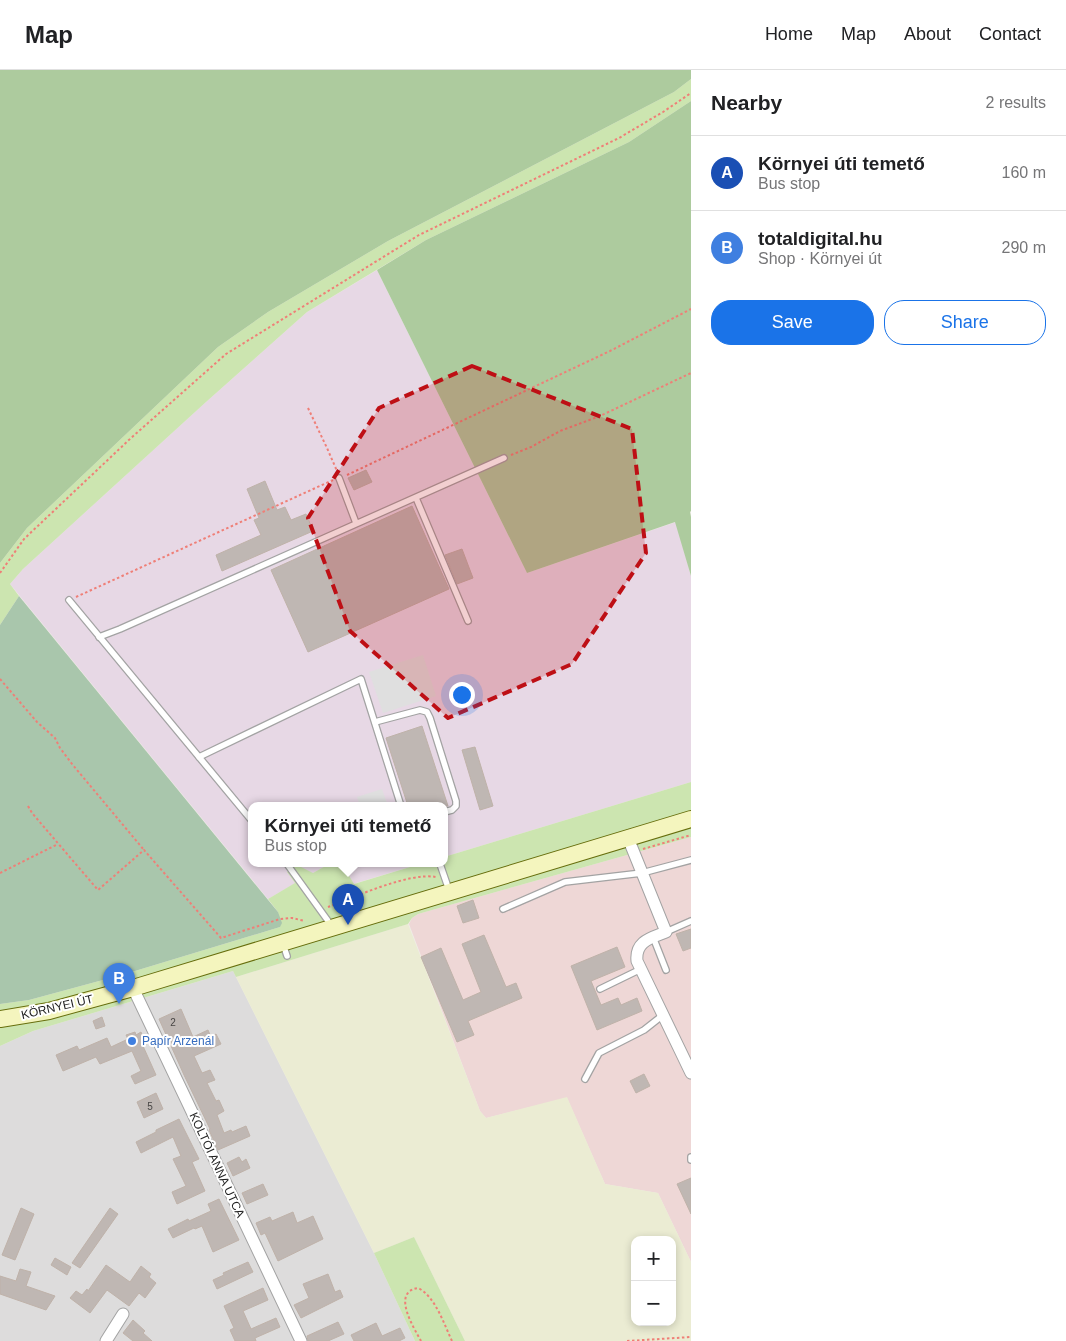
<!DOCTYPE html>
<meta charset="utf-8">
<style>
:root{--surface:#fff;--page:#f2f2f2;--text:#202124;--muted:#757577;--line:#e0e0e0;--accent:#1a73e8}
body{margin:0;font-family:Helvetica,sans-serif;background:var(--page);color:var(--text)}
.controls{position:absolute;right:15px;bottom:15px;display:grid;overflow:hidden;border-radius:10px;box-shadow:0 2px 8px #0003}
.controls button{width:45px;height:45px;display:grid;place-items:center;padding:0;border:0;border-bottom:1px solid var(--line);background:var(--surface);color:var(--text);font:25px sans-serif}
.you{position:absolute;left:461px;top:624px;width:18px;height:18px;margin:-12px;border:4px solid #fff;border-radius:50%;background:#1a73e8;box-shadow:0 0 0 8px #1a73e833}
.badge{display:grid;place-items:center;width:32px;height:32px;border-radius:50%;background:var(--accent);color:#fff;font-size:16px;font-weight:700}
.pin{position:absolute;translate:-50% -41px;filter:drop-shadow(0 1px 2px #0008)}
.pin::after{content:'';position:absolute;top:26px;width:18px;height:15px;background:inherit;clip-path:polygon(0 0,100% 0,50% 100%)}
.popup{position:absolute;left:248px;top:732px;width:200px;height:65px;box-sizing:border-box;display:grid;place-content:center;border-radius:10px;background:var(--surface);filter:drop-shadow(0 1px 4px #0005);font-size:16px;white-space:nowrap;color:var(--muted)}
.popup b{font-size:19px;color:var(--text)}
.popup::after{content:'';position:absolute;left:50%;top:100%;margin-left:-10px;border:10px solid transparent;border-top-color:var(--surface)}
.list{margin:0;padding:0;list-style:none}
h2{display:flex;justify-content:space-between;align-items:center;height:65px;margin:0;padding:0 20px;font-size:21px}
h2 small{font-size:16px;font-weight:400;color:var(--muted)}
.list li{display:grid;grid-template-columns:32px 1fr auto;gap:15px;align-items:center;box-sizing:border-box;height:75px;padding:0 20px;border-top:1px solid var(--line)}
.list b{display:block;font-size:19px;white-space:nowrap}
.list p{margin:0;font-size:16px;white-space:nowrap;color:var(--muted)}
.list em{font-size:16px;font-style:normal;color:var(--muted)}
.actions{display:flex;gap:10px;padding:15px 20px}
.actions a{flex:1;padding:11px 0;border:1px solid var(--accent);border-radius:20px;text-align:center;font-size:18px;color:var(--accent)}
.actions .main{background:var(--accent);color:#fff}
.map{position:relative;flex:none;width:691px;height:1271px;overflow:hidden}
header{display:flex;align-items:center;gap:30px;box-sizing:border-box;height:70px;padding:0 25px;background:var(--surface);border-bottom:1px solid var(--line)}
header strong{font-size:24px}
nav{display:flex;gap:28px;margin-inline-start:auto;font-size:18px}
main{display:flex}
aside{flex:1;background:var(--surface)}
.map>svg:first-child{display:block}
.residential{fill:#dddcdc}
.commercial{fill:#eed7d6}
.industrial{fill:#e7d8e5}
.farmland{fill:#ebecd3;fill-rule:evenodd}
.grass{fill:#cce5b0}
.forest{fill:#adcb9e}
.cemetery{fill:#a9c6ac}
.parking{fill:#dfdfdf}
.building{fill:#bfb7b3;stroke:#bfb2a9}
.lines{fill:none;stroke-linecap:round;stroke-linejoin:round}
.lane-casing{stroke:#a3a3a3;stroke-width:8}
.street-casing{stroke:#a3a3a3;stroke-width:13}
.secondary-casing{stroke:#676e0d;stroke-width:18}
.path{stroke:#ef7f77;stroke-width:2;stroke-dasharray:2.5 2.5;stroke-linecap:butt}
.lane{stroke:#fff;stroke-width:5.5}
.street{stroke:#fff;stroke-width:11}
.secondary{stroke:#f4f5be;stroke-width:16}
.marked{fill:#be0f15;fill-opacity:0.2;stroke:#be0f15;stroke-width:4;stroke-dasharray:10 6;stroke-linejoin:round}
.shop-dot{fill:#3f7fe0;stroke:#fff;stroke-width:2}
.labels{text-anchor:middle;stroke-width:4;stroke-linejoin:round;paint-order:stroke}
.number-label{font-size:10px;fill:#474544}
.street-label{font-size:12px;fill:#1f1f1f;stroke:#fff}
.shop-label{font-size:12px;fill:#366cbe;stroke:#fff;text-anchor:start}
</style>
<header>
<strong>Map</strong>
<nav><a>Home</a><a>Map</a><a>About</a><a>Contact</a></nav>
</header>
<main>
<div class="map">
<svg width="691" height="1271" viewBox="0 0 691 1271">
<rect width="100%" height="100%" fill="#efece6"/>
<!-- residential -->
<path class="residential" d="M233,901L374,1183L415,1271H0V976L33,961Z"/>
<!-- commercial -->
<path class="commercial" d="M691,767V1192L658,1123L605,1114L567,1028L486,1048L480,1041L409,854L412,848L418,844Z"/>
<!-- industrial -->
<g class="industrial">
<path d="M377,200L527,503L676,452L691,506V712L444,787V736H252V794H329L268,829L10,514L23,499L206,332L307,242Z"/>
<path d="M342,794H420L353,814Z"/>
</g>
<!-- farmland -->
<path class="farmland" d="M408,854L480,1041L486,1048L567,1027L605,1114L658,1123L691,1192V1271H465L414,1167L374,1183L236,907ZM635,1170H672V1252H635Z"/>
<!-- grass -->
<g class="grass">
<path d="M691,9V31L629,72L426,170L307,242L206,332L23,499L10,514L19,526L0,555V493L27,458L218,277L268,242L388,171L674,22Z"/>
<path d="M691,712V767L418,844L412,848L408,854L236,907L233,901L33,961L0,976V934L29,930L125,904L280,857L278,842L268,829L295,813L287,802L297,795L313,803L329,794H342L354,814L420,794H444V787Z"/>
<path d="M414,1167L465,1271H415L374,1183Z"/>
</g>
<!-- forest -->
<g class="forest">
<path d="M0,0H691V9L674,22L388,171L268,242L218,277L27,458L0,493Z"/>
<path d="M691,31V441L690,442L691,447V506L675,452L527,503L377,200L426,170L629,72Z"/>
</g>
<!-- cemetery -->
<path class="cemetery" d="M19,526L278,842L282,853L280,857L125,904L29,930L0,934V555Z"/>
<!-- parking -->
<g class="parking">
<path d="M423,585L436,626L383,643L369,602Z"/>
<path d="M382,719L388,736H360L357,727Z"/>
</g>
<!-- building -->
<g class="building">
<path d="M366,400L372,412L354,420L348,408Z"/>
<path d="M265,411L277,440L285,437L291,450L306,444L313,461L222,501L216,485L261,465L254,450L259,448L247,419Z"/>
<path d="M412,436L449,519L308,582L271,500Z"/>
<path d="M462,479L473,508L457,514L445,485Z"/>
<path d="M422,656L448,736H408L386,668Z"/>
<path d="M475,677L493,736L480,740L462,680Z"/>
<path d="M473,830L479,848L463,853L457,836Z"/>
<path d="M691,859V878L683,881L676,864Z"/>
<path d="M484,865L506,917L516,913L522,928L468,951L474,965L457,972L421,887L441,878L463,930L481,922L462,874Z"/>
<path d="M617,877L625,897L591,911L601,935L618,928L621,935L637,928L642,941L597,960L571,896Z"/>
<path d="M181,939L193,967L208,960L211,967L216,964L221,974L194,986L202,1003L210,1000L215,1010L207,1013L216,1031L219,1030L224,1041L217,1045L224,1063L231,1060L232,1062L246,1056L250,1066L218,1080L209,1060L210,1059L184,1005L159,949Z"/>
<path d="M102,947L105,956L96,959L93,951Z"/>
<path d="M135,962L136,965L141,962L146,975L143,976L156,1005L135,1014L131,1006L141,1001L132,981L100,994L96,987L63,1001L56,985L77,976L79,980L107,968L111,977L128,969L126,965Z"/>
<path d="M644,1004L650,1016L636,1023L630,1011Z"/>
<path d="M156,1023L163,1039L144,1048L137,1032Z"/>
<path d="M179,1049L199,1089L192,1092L205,1121L177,1134L172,1122L186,1116L173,1089L181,1086L173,1067L141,1083L136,1072L156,1062V1060Z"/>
<path d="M239,1087L242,1092L246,1089L250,1098L233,1106L227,1093Z"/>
<path d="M691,1108V1144L677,1114Z"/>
<path d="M263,1114L268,1125L247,1134L242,1123Z"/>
<path d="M219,1129L239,1170L213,1182L202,1156L195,1159L194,1158L173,1168L168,1159L188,1149L189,1151L211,1141L208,1134Z"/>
<path d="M21,1138L34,1144L15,1190L2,1185Z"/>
<path d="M110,1138L118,1144L80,1198L72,1193Z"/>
<path d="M293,1142L297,1153L313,1146L323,1169L278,1191L265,1163L261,1165L256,1153L270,1147L272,1151Z"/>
<path d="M55,1188L71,1197L67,1205L51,1195Z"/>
<path d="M248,1192L253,1202L217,1219L213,1210L224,1205L223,1203Z"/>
<path d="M106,1195L130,1212L141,1196L151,1204L149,1207L156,1213L145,1228L139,1223L129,1236L107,1220L90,1243L70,1228L76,1221L82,1225L87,1219L88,1221Z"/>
<path d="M20,1199L31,1202L26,1216L55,1226L46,1240L0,1224V1206L16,1211Z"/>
<path d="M328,1204L335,1222L340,1220L343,1227L301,1248L294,1235L309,1228L303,1214Z"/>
<path d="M263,1218L268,1230L243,1241L251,1259L276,1248L280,1257L255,1268L256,1271H235L230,1260L234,1258L224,1236Z"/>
<path d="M133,1250L145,1261L143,1263L152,1271H133L123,1263Z"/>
<path d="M338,1252L344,1264L328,1271H308L307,1266Z"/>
<path d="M376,1253L382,1266L400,1258L405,1268L399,1271H354L351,1265Z"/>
</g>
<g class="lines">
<defs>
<g id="lane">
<path d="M339,408L356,453"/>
<path d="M416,428L468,551"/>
<path d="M69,530L252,751"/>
<path d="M99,567L120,559L504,388"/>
<path d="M375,652L420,640L427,642L430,648L456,731V736L452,740L444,742"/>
<path d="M199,687L361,609L401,736"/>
<path d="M287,794L331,855"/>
<path d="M440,794L449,820"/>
<path d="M503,839L565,812L642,803L691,790"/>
<path d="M666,862L691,851"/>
<path d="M653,867L666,900"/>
<path d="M283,874L287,886"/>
<path d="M600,919L641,899"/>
<path d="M585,1009L599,983L644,960L663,945"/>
<path d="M691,1087V1090"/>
</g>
<g id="street">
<path d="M628,768L666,862C651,868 635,871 637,891L691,1003"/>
<path d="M133,918L301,1271"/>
<path d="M106,1271L123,1244"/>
</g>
<path id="secondary" d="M0,949L49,941L133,918L691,749"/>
</defs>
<!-- lane casing -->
<use href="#lane" class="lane-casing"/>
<!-- street casing -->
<use href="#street" class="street-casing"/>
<!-- secondary casing -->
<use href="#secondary" class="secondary-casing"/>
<!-- path -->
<g class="path">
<path d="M308,338L327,378L337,401"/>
<path d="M511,385L531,377L560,361L600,346L691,303"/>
<path d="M347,405L610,281L691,239"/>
<path d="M0,503L24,469L131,368L226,284L419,165L619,68L663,42L691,23"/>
<path d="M76,527L333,410"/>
<path d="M0,609L37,652L55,668L60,678L72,694L144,780"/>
<path d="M28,736L32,743L98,820L144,780L221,868L280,849L292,848L305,851"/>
<path d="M643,779L691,765"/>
<path d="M0,803L58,774"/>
<path d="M328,837C355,827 409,802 436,807"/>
<path d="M421,1271C414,1258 391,1222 418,1218C435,1226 444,1254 452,1271"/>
<path d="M627,1271L691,1267"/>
</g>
<!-- lane -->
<use href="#lane" class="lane"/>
<!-- street -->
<use href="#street" class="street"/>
<!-- secondary -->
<use href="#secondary" class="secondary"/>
</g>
<!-- marked area -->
<path class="marked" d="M472,296L632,359L646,483L572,594L448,648L350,561L308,448L379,338Z"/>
<!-- markers -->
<circle class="shop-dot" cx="132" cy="971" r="5"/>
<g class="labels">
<!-- number labels -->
<g class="number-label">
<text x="173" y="956">2</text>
<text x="150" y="1040">5</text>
</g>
<!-- street labels -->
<g class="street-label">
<text transform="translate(57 937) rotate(-13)" y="4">KÖRNYEI ÚT</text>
<text transform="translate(217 1095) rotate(65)" y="4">KOLTÓI ANNA UTCA</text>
</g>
<!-- shop labels -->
<g class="shop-label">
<text x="142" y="975">Papír Arzenál</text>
</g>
</g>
</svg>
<div class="controls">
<button>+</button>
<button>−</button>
</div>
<div class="you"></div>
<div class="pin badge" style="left:348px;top:855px;background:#1a4fb4">A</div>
<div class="popup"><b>Környei úti temető</b>Bus stop</div>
<div class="pin badge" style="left:119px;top:934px;background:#3f7fe0">B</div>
</div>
<aside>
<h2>Nearby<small>2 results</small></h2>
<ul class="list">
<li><span class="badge" style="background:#1a4fb4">A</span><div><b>Környei úti temető</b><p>Bus stop</p></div><em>160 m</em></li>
<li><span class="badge" style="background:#3f7fe0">B</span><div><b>totaldigital.hu</b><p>Shop · Környei út</p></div><em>290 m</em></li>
</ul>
<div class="actions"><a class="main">Save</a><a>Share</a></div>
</aside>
</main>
